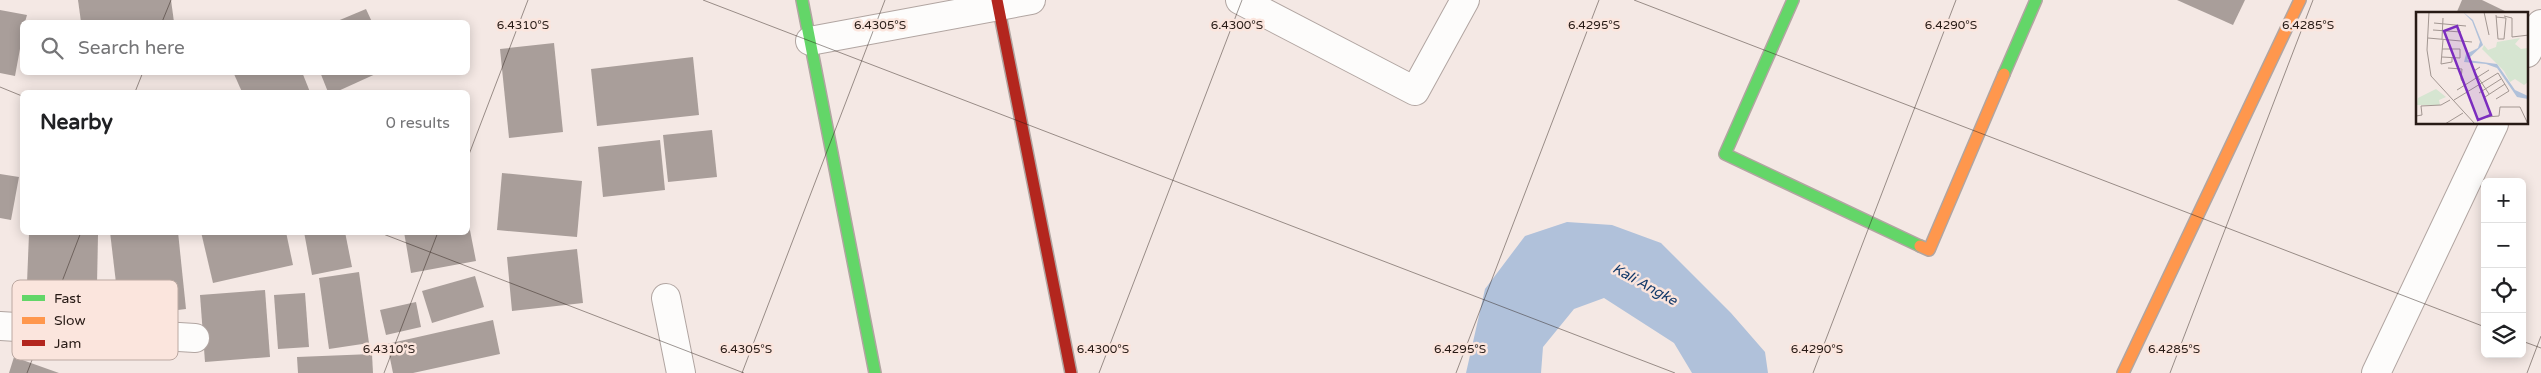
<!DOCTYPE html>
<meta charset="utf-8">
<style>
:root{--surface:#fff;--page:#f2f2f2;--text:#202124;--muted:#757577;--line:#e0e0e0}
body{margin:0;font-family:"Varela Round",sans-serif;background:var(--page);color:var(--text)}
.controls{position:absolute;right:15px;bottom:15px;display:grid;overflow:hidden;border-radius:8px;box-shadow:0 2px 12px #0003}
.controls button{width:45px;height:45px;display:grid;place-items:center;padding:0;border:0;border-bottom:1px solid var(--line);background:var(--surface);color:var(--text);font:25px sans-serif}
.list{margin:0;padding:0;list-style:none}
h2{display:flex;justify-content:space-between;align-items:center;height:65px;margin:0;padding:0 20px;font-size:21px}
h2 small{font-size:16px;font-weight:400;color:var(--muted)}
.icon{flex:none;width:28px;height:28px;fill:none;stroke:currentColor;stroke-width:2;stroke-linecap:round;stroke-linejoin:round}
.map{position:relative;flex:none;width:2541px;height:373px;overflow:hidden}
.search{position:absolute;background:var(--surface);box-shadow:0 2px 12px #0003;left:20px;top:20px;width:450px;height:55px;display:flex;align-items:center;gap:12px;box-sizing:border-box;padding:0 18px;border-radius:8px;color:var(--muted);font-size:19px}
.panel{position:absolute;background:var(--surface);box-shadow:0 2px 12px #0003;left:20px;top:90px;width:450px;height:145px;border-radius:8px}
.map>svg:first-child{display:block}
.water{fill:#b0c1da}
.building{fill:#a99e9a}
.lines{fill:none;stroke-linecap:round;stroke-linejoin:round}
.street-casing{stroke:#b1a5a1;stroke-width:30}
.fast-casing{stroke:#b1a5a1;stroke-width:14}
.slow-casing{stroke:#b1a5a1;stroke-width:14}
.jam-casing{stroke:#b1a5a1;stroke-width:14}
.street{stroke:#fdfcfb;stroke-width:28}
.fast{stroke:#63d668;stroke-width:11}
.slow{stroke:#ff974d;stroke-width:11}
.jam{stroke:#b3261e;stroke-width:11}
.ticks{fill:none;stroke:#271a15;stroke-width:1;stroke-opacity:0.45}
.labels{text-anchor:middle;stroke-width:5;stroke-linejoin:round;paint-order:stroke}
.water-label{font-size:14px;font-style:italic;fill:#143a6a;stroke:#fbe5dd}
.inset-road{fill:none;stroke:#a29691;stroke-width:1}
.view{fill:#7b2cbf;fill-opacity:0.15;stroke:#7b2cbf;stroke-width:2.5}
.inset-edge{fill:none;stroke:#271a15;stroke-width:2.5}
.key{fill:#fbe5dd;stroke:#bba8a1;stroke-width:1}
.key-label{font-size:14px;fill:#271a15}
.ticks-label{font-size:12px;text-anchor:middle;fill:#271a15;stroke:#fbe5dd;stroke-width:5;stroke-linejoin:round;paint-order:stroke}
</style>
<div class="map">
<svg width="2541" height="373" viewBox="0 0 2541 373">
<rect width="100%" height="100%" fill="#f4e8e4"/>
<!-- water -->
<path class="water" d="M1567,222L1612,225L1661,243L1731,313L1765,352L1768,373H1692L1674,343L1604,298L1574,309L1543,347L1541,373H1466L1485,289L1525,236Z"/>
<!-- building -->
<g class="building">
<path d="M78,0H171L174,22H81Z"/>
<path d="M2177,0H2245L2233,25Z"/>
<path d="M2462,0H2482L2511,14H2456Z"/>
<path d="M366,9L372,22H335Z"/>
<path d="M0,10L27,15L25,22H22V38L15,76L0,73Z"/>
<path d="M554,43L563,132L509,138L500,49Z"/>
<path d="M693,57L699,115L597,126L591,69Z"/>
<path d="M237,72H302L310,92H242L234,74Z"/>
<path d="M320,72H380L336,92H328Z"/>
<path d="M712,130L717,177L668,182L663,135Z"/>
<path d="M660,140L665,190L603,197L598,147Z"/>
<path d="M502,173L582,181L577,237L497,230Z"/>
<path d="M0,174L19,177L11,220L0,218Z"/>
<path d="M468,220L476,261L411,273L404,232H468Z"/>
<path d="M110,232H178L186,309L120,317Z"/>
<path d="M201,232H286L293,265L213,283Z"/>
<path d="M304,232H345L352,267L312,275Z"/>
<path d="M29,234L98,235L97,285L27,283Z"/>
<path d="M577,249L583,303L512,311L507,257Z"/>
<path d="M359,272L369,343L329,349L319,278Z"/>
<path d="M475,276L484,307L432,323L422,291Z"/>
<path d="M265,290L270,357L205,362L200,295Z"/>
<path d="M305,293L309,347L278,349L274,295Z"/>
<path d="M416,302L421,327L386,335L380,310Z"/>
<path d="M493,320L500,354L413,373H393L387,344Z"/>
<path d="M372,354L373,373H298L297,357Z"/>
<path d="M14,357L59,373H9Z"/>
</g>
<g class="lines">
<defs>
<g id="street">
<path d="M1240,0L1415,91L1465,0"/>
<path d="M810,41L1031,0"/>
<path d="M2527,53L2541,24"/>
<path d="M666,298L681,373"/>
<path d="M0,326L195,338"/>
<path d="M2376,373L2494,124"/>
</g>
<g id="fast">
<path d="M802,0L875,373"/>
<path d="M1793,0L1725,154L1920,246"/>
<path d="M2004,74L2036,0"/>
</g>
<g id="slow">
<path d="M1920,246L1929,250L2004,74"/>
<path d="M2123,373L2300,0"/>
</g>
<path id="jam" d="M997,0L1071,373"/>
</defs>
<!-- street casing -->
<use href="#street" class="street-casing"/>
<!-- fast casing -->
<use href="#fast" class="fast-casing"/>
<!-- slow casing -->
<use href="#slow" class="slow-casing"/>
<!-- jam casing -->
<use href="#jam" class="jam-casing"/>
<!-- street -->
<use href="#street" class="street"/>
<!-- fast -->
<use href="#fast" class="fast"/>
<!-- slow -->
<use href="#slow" class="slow"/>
<!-- jam -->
<use href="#jam" class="jam"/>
</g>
<!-- ticks -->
<path class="ticks" d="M703,0L1675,373M1634,0L2485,327M162,22L171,0M0,87L22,96M135,92L143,72M468,157L528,0M378,232L744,373M2522,341L2541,348M27,373L81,232M384,373L438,232M742,373L885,0M1099,373L1242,0M1456,373L1599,0M1813,373L1956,0M2170,373L2313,0M2527,373L2541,336"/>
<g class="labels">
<!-- water labels -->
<g class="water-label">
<text transform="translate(1645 284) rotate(29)" y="5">Kali Angke</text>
</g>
</g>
<!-- overview -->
<g transform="translate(2416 12)">
<rect width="112" height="112" fill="#f4e8e4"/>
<path d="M104,26L99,32L105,37L112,36V70L108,73L99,67L94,70L88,59L66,37L68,33L72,38L80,35L81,30ZM20,77L30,85L23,88L24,93H1L2,86Z" fill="#d6e5d1"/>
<path d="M47,0L57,8L67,33L51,48L81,52L99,78L112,84V87L101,85L81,56L70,52L48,50L50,42L62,36L64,30L56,9Z" fill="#b0c1da"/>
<path class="inset-road" d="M13,0L11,38L15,64L59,112M68,0L73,23M80,3L82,27H88L90,6L80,5M88,4L96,6V25L113,23M18,11L50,14M17,18L45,20M12,26L56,30M26,27L27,6M27,28L25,52L36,50V45M26,45L44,46V37H26M64,55L58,59L73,82M32,56L46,57L45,67L52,79M41,78L73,58M63,81L85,67M69,85L89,72M38,88L82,61L93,79L80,87M0,104L6,103L5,94L25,93L34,88M70,105L83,104L84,95H104L112,112M29,112L47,101"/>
<path class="view" d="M41,14L75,103L62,108L28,19Z"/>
<rect width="112" height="112" class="inset-edge"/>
</g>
<!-- legend -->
<rect x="12" y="280" width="166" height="80" rx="8" class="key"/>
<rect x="22" y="295" width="23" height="6" fill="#63d668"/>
<rect x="22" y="317" width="23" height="7" fill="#ff974d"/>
<rect x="22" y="340" width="23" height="6" fill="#b3261e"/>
<g class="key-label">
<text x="54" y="303">Fast</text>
<text x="54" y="325">Slow</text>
<text x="54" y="348">Jam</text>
</g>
<g class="ticks-label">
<text x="523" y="29">6.4310°S</text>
<text x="880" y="29">6.4305°S</text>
<text x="1237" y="29">6.4300°S</text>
<text x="1594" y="29">6.4295°S</text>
<text x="1951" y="29">6.4290°S</text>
<text x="2308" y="29">6.4285°S</text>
<text x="389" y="353">6.4310°S</text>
<text x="746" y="353">6.4305°S</text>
<text x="1103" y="353">6.4300°S</text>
<text x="1460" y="353">6.4295°S</text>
<text x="1817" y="353">6.4290°S</text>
<text x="2174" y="353">6.4285°S</text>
</g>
</svg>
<div class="controls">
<button>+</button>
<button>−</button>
<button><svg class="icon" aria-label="locate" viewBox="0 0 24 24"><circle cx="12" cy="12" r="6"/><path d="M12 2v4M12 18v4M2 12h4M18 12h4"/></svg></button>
<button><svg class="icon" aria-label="layers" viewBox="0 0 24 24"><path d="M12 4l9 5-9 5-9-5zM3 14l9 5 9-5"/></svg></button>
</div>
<div class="search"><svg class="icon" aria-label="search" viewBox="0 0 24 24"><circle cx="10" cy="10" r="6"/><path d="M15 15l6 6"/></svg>Search here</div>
<section class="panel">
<h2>Nearby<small>0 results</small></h2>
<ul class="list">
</ul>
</section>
</div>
